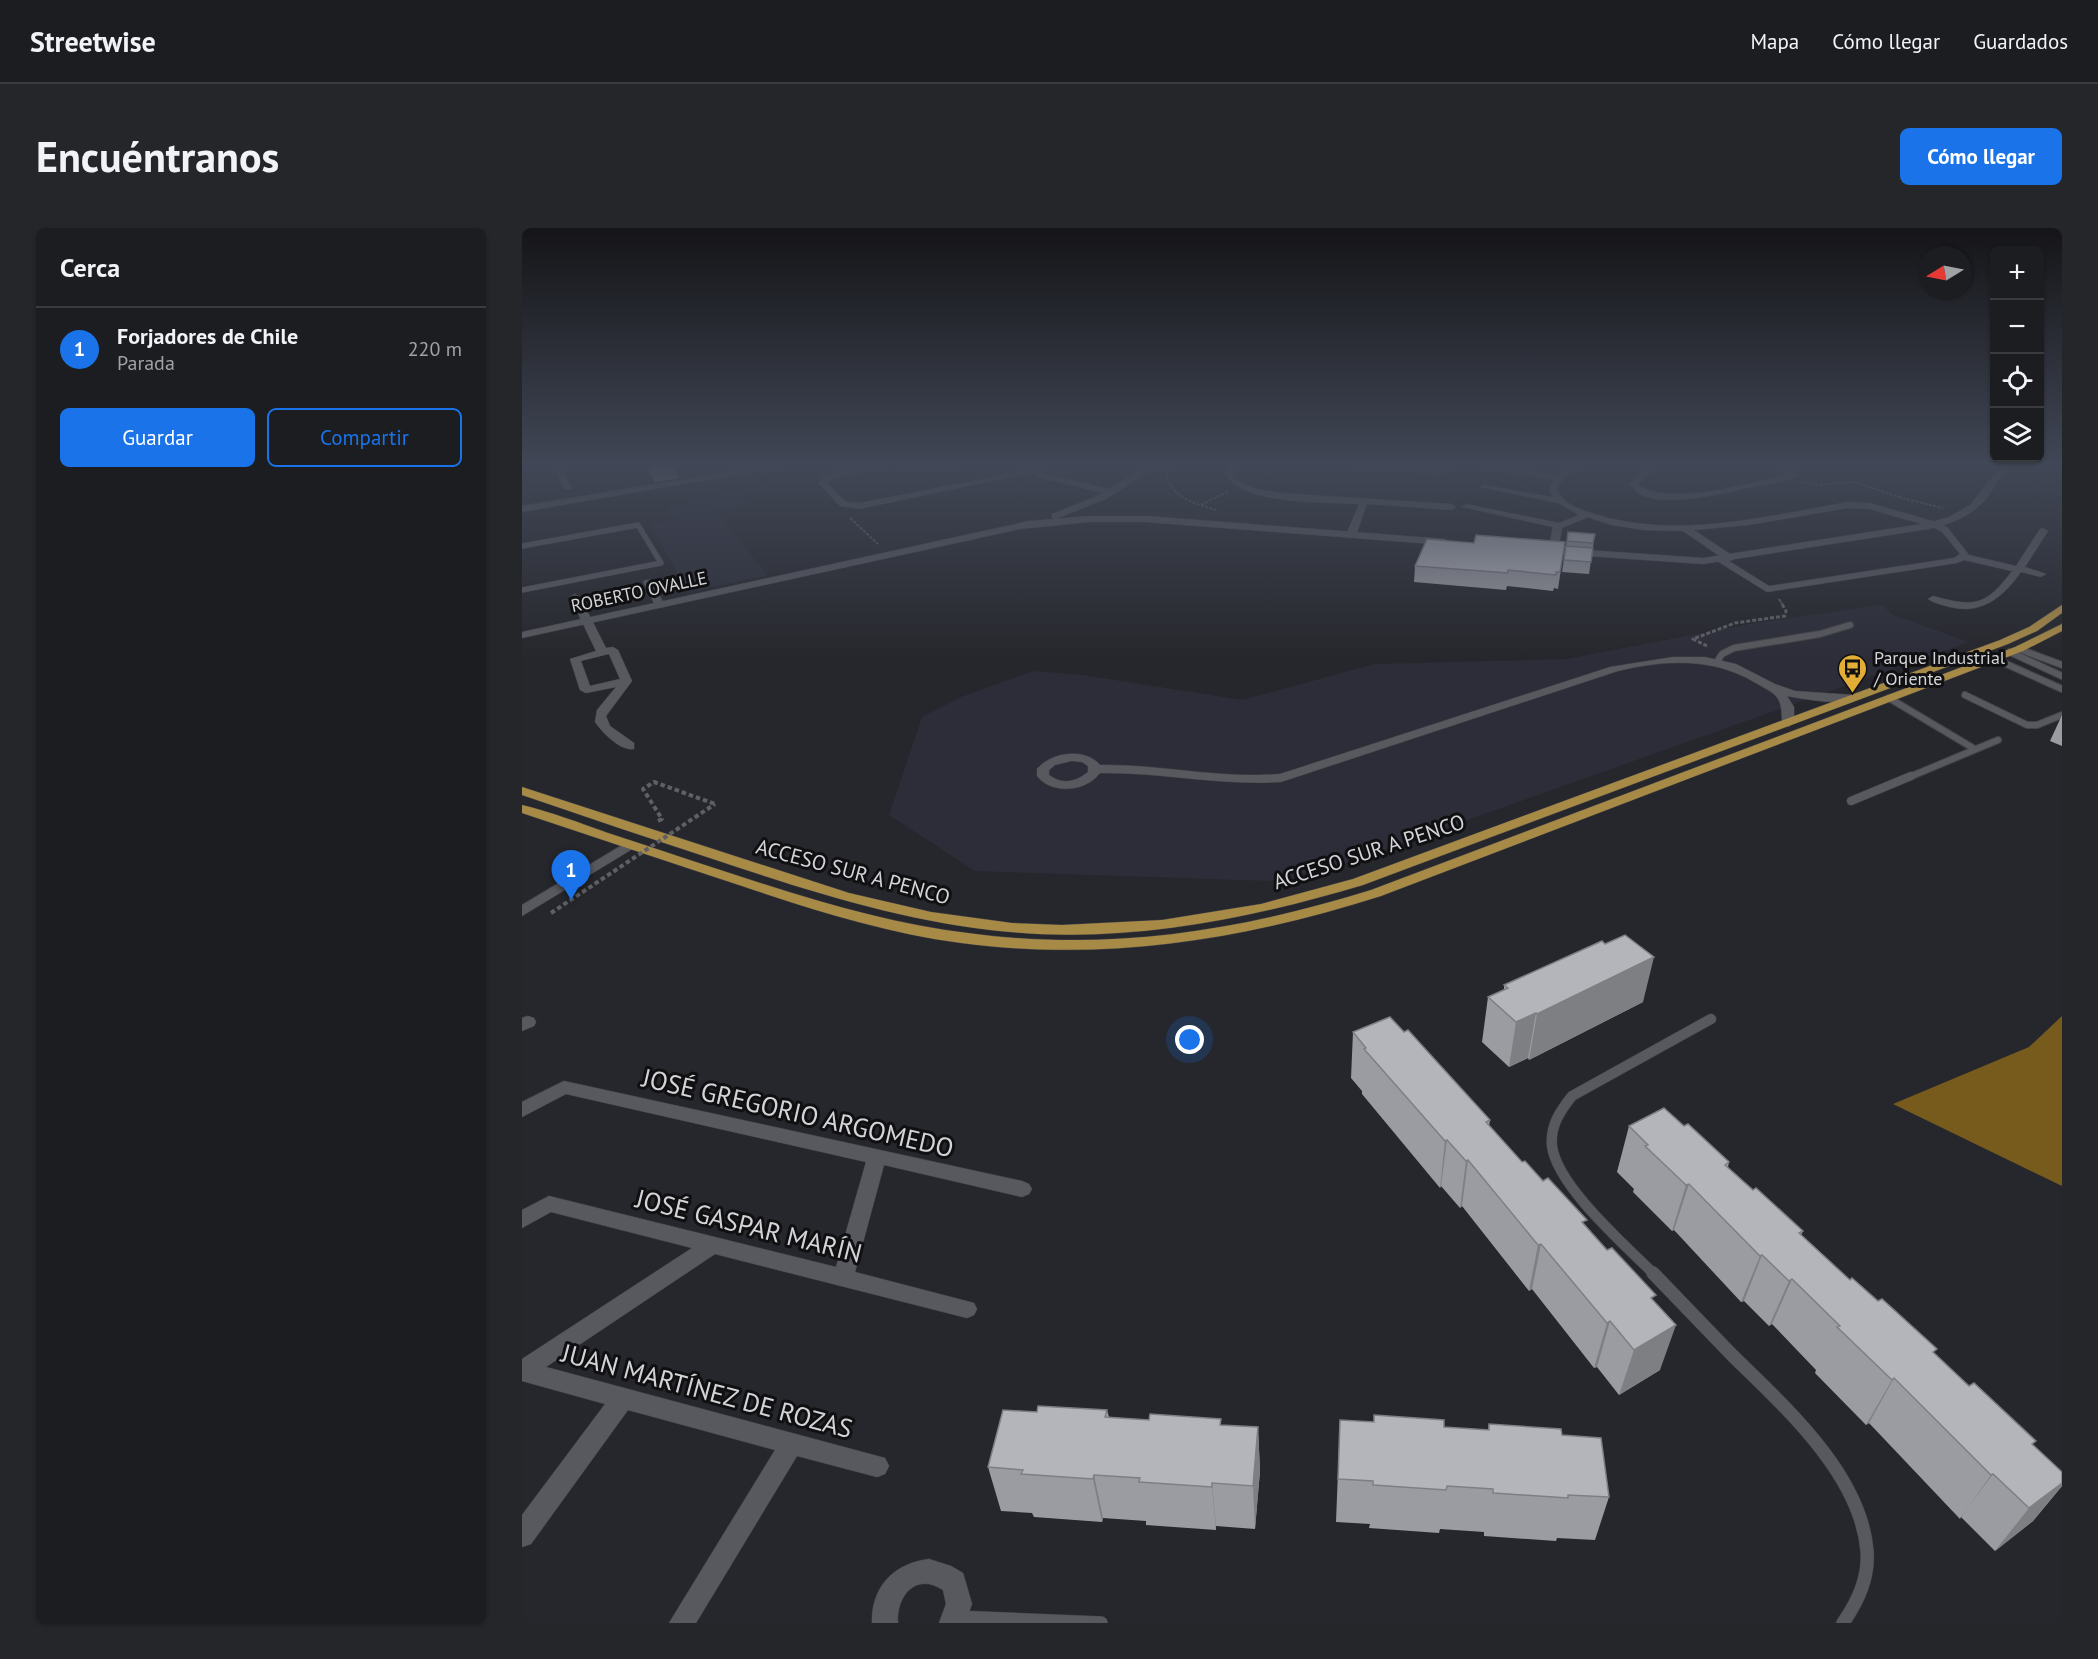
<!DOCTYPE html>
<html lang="es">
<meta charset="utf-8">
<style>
:root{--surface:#1c1d21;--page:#25262a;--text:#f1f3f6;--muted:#a0a2a5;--line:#3a3b3f;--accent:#1a73e8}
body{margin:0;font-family:"PT Sans",sans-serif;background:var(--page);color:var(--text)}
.controls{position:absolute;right:18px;top:18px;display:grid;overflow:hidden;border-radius:9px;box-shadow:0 2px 4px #0004}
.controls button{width:54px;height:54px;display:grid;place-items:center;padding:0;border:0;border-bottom:2px solid var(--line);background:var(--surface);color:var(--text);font:30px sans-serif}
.compass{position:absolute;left:1396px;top:18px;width:54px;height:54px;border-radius:50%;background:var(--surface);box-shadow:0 2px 4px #0004;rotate:260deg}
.you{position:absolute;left:668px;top:812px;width:21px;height:21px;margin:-15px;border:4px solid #fff;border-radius:50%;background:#1a73e8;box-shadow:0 0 0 9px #1a73e833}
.badge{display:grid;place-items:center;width:39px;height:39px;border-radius:50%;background:var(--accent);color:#fff;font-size:20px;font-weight:700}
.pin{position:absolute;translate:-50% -50px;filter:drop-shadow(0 2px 3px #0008)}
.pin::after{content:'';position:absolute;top:32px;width:21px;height:18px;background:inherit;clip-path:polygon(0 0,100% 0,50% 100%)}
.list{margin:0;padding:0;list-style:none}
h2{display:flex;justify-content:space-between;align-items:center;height:78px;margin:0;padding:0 24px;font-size:26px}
h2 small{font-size:20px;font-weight:400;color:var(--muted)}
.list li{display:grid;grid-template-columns:39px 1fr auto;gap:18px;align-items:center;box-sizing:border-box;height:84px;padding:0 24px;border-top:2px solid var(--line)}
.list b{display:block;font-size:22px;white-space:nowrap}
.list p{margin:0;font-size:20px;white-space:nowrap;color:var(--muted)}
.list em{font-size:20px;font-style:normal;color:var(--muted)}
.actions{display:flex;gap:12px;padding:18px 24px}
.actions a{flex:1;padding:14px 0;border:2px solid var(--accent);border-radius:9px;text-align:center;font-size:21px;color:var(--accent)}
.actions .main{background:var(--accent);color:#fff}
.icon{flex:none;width:33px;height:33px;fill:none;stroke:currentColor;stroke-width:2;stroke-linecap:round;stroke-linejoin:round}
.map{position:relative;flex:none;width:1540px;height:1395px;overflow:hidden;border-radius:9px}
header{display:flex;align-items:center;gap:36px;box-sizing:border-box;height:84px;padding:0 30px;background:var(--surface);border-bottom:2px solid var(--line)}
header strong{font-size:28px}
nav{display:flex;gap:33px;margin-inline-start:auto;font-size:21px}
.intro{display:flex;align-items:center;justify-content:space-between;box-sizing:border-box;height:144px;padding:0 36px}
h1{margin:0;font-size:42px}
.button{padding:15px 27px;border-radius:9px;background:var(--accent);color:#fff;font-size:21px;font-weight:700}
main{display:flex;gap:36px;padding:0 36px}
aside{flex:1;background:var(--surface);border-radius:9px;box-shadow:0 2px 4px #0004}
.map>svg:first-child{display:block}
.built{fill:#2c2d38}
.forest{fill:#775b1d}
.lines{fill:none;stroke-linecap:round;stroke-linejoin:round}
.service-far4-casing{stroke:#424347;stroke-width:6}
.service-far3-casing{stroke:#424347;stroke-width:8}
.service-far2-casing{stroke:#424347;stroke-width:9}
.service-far1-casing{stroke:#424347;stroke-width:11}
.service-casing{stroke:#424347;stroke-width:14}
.minor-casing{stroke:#424347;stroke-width:1}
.tertiary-casing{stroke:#424347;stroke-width:1}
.primary-casing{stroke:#424347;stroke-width:1}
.path-far2{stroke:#5f6064;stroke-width:2;stroke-dasharray:3 1.5;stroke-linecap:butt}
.path-far1{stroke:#5f6064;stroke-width:3;stroke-dasharray:4 2;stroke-linecap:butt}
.path{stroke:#5f6064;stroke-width:4;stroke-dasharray:4.5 3;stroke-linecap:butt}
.service-far4{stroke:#58595e;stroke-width:5}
.service-far3{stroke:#58595e;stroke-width:6}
.service-far2{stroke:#58595e;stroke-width:8}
.service-far1{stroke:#58595e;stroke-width:10}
.service{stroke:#58595e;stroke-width:13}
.minor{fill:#58595e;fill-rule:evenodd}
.tertiary{fill:#58595e;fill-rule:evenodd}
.primary{fill:#a88a47;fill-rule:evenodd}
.path-bridge{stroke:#5f6064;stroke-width:4;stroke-dasharray:4.5 3;stroke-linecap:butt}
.wall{fill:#9b9ca1}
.shaded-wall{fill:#7e7f83}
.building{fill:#b4b5bb;stroke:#7e7f83;stroke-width:1.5}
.labels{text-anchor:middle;stroke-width:6;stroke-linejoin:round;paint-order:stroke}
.far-street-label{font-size:18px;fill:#d3d4d7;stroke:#101012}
.far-poi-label{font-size:18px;fill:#d3d4d7;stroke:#101012;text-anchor:start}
.street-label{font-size:21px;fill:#d3d4d7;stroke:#101012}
.near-street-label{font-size:26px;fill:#d3d4d7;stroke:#101012}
</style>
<header>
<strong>Streetwise</strong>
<nav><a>Mapa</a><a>Cómo llegar</a><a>Guardados</a></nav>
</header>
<div class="intro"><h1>Encuéntranos</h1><a class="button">Cómo llegar</a></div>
<main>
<aside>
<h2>Cerca<small></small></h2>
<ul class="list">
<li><span class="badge">1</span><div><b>Forjadores de Chile</b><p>Parada</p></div><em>220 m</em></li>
</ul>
<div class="actions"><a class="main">Guardar</a><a>Compartir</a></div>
</aside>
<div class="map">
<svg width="1540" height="1395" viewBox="0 0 1540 1395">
<rect width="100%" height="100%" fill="#26272c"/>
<!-- built -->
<g class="built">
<path d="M215,265L225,277L194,283L245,347L166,364L128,297L152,292L145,280Z"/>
<path d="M1360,377L1371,387L1447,414L816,638L747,653L453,643L367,587L400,489L439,469L511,443L561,447L721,472L852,436L1044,431L1233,395Z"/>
</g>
<!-- forest -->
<path class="forest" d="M1540,788V958L1371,876L1507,819Z"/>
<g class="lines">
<defs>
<path id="service-far4" d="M0,318L116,297L139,335L0,362"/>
<g id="service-far3">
<path d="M1497,421L1540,437"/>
<path d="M1488,424L1540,448"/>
<path d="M1471,430L1540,461"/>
<path d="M1195,434L1200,426L1212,420L1298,406L1328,397"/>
<path d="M1443,467L1505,497H1515L1540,487"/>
<path d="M1367,470L1451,520"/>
<path d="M1385,550L1476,512"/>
</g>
<path id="service-far2" d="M1329,573L1389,548"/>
<path id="service-far1" d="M1132,1046C1103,1017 1035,958 1030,918C1028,898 1038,883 1050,868L1189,791"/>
<g id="service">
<path d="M1131,1045C1157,1072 1184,1100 1210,1127C1262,1178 1339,1246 1345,1323C1347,1350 1336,1373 1321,1395"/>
<path d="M434,1389L579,1395"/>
</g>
<g id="minor">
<path d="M29,237H37L50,259L49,261H43Z"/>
<path d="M356,237H374L311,250L305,255L324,274L337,275L513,241L517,243L337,281L318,278L296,255L305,246Z"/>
<path d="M376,237H438L434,239H380Z"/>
<path d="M710,237H718L711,245C718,261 742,262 757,265L930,276L934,279L930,282L845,276L834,307L829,310L824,307L837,276C806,274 716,277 703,245Z"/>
<path d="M830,237L917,240L924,237H935L918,245L834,239Z"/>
<path d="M954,237H972L1035,248L1047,237H1056L1037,256L1035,262C1042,277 1058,281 1072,286C1155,312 1244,288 1326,274L1348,275L1417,295L1426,300L1447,327L1494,338L1518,301L1521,300L1526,303L1503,339L1524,346L1519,349L1499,344C1481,369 1460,387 1428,379C1420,377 1412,375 1406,371L1411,368C1452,379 1463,379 1490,343L1442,332L1435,335L1245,364L1195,333V329H1199L1161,303L1122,302L1089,297L1066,289L1040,300L1036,323L1031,326L1026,323L1031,299L940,279L944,276L1037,295L1057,287L1036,275L958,259L962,257L1031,269L1027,262L1031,252ZM1326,280L1347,281L1411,299L1420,304L1438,326L1432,330L1247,358L1207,333L1211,332V328L1172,302L1226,297Z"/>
<path d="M1125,237H1134L1116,256L1117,258C1154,278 1225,255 1265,247L1253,237H1262L1276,248C1265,255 1245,256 1231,259C1205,264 1123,287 1108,256Z"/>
<path d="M123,352H129L143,377L142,379H134L121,354Z"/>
<path d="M53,366L58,369L84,420L91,419L96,422L110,453L84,488L88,498L112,515V521C98,523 81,505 73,494L75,482L94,459L64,465L58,462L48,431L74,423L48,369ZM87,426L98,451L68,458L59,433Z"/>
<path d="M1151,429H1183L1214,436L1253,456L1273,463L1332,467L1338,470C1327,479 1280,471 1265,468L1272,479V495L1266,499L1260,495C1260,466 1254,467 1232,454C1189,429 1143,432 1096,443L759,554C698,558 639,544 578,545C564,564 530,567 515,548V541C529,524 563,519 578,537C638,536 697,551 758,546L1088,439ZM550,533L560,534L566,538V544C554,554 540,557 527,547V542L533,537Z"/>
<path d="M6,788L12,790L14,794L12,798L0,803V790Z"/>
<path d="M42,853L500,953L507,956L510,961L507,966L500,969L362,937L333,1044L452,1075L455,1081L452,1087L445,1090L193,1026L24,1139L363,1230L367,1238L363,1246L355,1249L275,1228L174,1395H147L253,1222L106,1182L9,1316L0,1319V1287L83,1176L0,1153V1131L170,1020L29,984L0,1000V982L27,968L314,1039L344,934L44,866L0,889V874Z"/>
<path d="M407,1331L429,1338L441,1345L450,1376L443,1395H417L424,1376L421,1362C394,1344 374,1368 376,1395H350C349,1359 372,1335 407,1331Z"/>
</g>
<g id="tertiary">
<path d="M251,237H270L0,284V278Z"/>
<path d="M505,237H514L521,245L587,261L626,237H636L584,271L533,291L530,290V286L582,265L515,249Z"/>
<path d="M1480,237H1490C1480,246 1474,256 1467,267C1452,287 1430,296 1406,301L1181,336L1022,325L1017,322L1022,319L1181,330L1406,295L1427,289L1448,277Z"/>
<path d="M567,288H624L923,311L928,314L923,317L624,294H567L498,301L0,410V404L507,293Z"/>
<path d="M107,613L112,614L114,617L112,620L0,688V677Z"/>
</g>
<g id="primary">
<path d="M1540,377V385L1515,403L1486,416L841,657C727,691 608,715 488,704C387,695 290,664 194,632C129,611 65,589 0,567V559L327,665L409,684L490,695L540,697L640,692L739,676L831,651L1478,412L1507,399Z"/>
<path d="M1540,396V403L1501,423L859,668C720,712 585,734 439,715C364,705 291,682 220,658C146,634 73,609 0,585V577C29,584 58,595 86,605C156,628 226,652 297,673C493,731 656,722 849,662L1493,419Z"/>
</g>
</defs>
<!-- service-far4 casing -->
<use href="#service-far4" class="service-far4-casing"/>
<!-- service-far3 casing -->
<use href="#service-far3" class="service-far3-casing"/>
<!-- service-far2 casing -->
<use href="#service-far2" class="service-far2-casing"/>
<!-- service-far1 casing -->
<use href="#service-far1" class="service-far1-casing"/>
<!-- service casing -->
<use href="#service" class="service-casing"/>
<!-- minor casing -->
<use href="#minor" class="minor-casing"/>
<!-- tertiary casing -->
<use href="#tertiary" class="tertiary-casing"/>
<!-- primary casing -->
<use href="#primary" class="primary-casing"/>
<!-- path-far2 -->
<g class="path-far2">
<path d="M648,237L645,249C652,271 674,276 694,282"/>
<path d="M1280,254L1295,257L1332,254L1380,270L1421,280"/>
<path d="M679,277L707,263"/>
<path d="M328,290L356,316"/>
<path d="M1257,371L1260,376"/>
</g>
<!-- path-far1 -->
<path class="path-far1" d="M1185,418L1171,411L1213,395L1263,388L1264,383L1259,374"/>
<!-- path -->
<path class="path" d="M136,593L140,591L121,561L132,554L193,576"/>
<!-- service-far4 -->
<use href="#service-far4" class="service-far4"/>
<!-- service-far3 -->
<use href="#service-far3" class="service-far3"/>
<!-- service-far2 -->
<use href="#service-far2" class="service-far2"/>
<!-- service-far1 -->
<use href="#service-far1" class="service-far1"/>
<!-- service -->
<use href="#service" class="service"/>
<!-- minor -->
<use href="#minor" class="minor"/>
<!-- tertiary -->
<use href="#tertiary" class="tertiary"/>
<!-- primary -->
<use href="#primary" class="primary"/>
<!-- path-bridge -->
<path class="path-bridge" d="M29,685L193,576"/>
</g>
<!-- wall -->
<g class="wall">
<path d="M125,237H152L156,250L133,254Z"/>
<path d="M1046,304L1073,306L1067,346L1040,344Z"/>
<path d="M1043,314L1036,361L1032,360L1031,363L985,358L984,362L892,354L893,338L952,315Z"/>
<path d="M1540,487V518L1528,513Z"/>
<path d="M982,757L1121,774L1007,832L1006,830L987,839L960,814L966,769L982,762Z"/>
<path d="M831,804H882L968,892L967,898L1000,934L1063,998L1132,1073L1138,1142L1097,1167L1075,1139L1072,1140L1010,1061L1007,1063L940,978L938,980L919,958L918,960L840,866V863L829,850Z"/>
<path d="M1107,898H1162L1207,934L1206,939L1231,962L1281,1003L1279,1007L1328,1052L1413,1126L1540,1244V1258L1511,1293L1473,1323L1439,1289L1438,1291L1347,1195L1344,1197L1293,1145L1294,1142L1250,1096L1247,1098L1222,1073L1219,1074L1152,1002L1150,1003L1111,964L1112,961L1095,944Z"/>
<path d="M585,1182L587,1189L627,1192L699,1191V1197L736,1199L738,1243L733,1301L694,1298V1302L624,1297V1293L581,1290L580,1294L512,1289L510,1285L479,1283L466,1239L515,1184Z"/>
<path d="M852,1187L922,1199L966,1202L967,1196L1040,1207L1087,1269L1073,1312L1035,1310L1034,1313L962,1308V1304L918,1301L917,1305L847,1300L848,1296L814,1294L818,1192L852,1194Z"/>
</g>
<!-- shaded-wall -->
<g class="shaded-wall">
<path d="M153,240L156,250L133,254L130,243Z"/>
<path d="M1132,729L1121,774L1007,832L1015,786Z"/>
<path d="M1014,785L1006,830L987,839L994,794Z"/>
<path d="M925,912L919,958L918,960L923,913Z"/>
<path d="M946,932L940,978L938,980L944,933Z"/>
<path d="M1167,956L1152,1002L1150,1003L1164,957Z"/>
<path d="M1019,1016L1010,1061L1007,1063L1016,1017Z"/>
<path d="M1240,1027L1222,1073L1219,1074L1238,1028Z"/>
<path d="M1270,1051L1250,1096L1247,1098L1267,1053Z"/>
<path d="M1088,1093L1075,1139L1072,1140L1085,1095Z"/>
<path d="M1154,1097L1138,1142L1097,1167L1112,1122Z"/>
<path d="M1372,1150L1347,1195L1344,1197L1370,1152Z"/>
<path d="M736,1199L738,1243L733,1301L731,1258Z"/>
<path d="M1471,1246L1439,1289L1438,1291L1469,1247Z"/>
<path d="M572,1247L581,1290L580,1294L571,1251Z"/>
<path d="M690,1255L694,1298V1302L690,1259Z"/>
<path d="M1540,1255V1258L1511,1293L1473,1323L1507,1280Z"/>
</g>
<!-- building -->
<g class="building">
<path d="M127,237H152L153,240L130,243Z"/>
<path d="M1046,304L1073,306L1071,315L1045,313Z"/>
<path d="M954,307L1043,314L1038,344H1034V347L986,342V345L893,338L905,311L952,315Z"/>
<path d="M1044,318L1071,320L1069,334L1042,332Z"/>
<path d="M1103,707L1132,729L1015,786L1014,785L994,794L966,769L986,760L982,757L1080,713L1083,716Z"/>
<path d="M868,789L882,804L886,802L916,835L968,892L964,894L1000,934L1003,933L1021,953L1026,950L1065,992L1060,994L1085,1022L1090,1020L1134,1067L1129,1070L1154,1097L1112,1122L1088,1093L1085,1095L1019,1016L1016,1017L946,932L944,933L925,912L923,913L842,821L844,820L831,804Z"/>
<path d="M1142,880L1162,898L1166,896L1207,934L1203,937L1231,962L1234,960L1281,1003L1277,1005L1328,1052L1330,1050L1356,1073L1360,1071L1415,1121L1411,1124L1447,1158L1452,1155L1514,1213L1510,1216L1540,1244V1255L1507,1280L1471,1246L1469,1247L1372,1150L1370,1152L1315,1099L1318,1098L1270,1051L1267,1053L1240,1027L1238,1028L1167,956L1164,957L1123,918L1126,917L1107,898Z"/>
<path d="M516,1178L585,1182L583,1189L627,1192L628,1186L699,1191L698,1197L736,1199L731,1258L690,1255V1259L617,1254L618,1250L572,1247L571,1251L499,1246L501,1242L466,1239L481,1182L515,1184Z"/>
<path d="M852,1187L922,1192V1199L967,1202V1196L1039,1201L1040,1207L1079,1210L1087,1269L1046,1267V1270L971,1265V1261L925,1258L924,1262L851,1257V1253L816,1251L818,1192L852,1194Z"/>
</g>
<!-- sky -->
<linearGradient id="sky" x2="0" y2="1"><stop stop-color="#151518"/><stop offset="0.55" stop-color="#414756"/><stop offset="1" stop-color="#414756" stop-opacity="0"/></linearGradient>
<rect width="1540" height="432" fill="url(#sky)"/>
<!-- icons -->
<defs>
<symbol id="bus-pin" viewBox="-11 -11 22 30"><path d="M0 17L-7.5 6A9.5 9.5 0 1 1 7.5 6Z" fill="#e3ae35" stroke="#101012"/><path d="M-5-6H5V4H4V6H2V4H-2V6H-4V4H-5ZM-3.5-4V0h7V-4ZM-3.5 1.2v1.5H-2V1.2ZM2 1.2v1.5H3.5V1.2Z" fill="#111"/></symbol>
</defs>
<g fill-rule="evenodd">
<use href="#bus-pin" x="1314" y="424" width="33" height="45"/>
</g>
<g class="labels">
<!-- far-street labels -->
<g class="far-street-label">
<text transform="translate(117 364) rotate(-12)" y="6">ROBERTO OVALLE</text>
</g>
<!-- far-poi labels -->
<g class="far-poi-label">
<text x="1352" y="436">Parque Industrial<tspan x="1352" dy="21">/ Oriente</tspan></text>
</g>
<!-- street labels -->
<g class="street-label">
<text transform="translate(847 624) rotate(-18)" y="7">ACCESO SUR A PENCO</text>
<text transform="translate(331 644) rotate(15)" y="7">ACCESO SUR A PENCO</text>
</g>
<!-- near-street labels -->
<g class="near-street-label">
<text transform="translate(276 885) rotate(13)" y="9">JOSÉ GREGORIO ARGOMEDO</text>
<text transform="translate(227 998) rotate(14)" y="9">JOSÉ GASPAR MARÍN</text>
<text transform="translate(185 1163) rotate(15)" y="9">JUAN MARTÍNEZ DE ROZAS</text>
</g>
</g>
</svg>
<div class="controls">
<button>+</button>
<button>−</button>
<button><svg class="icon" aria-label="locate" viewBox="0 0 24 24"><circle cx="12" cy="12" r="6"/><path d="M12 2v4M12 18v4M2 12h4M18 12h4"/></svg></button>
<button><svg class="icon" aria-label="layers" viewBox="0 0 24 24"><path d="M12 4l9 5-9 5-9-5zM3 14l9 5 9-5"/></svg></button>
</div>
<svg class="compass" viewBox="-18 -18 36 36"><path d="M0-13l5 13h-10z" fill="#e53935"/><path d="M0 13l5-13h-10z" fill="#a0a2a5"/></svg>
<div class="you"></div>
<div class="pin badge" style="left:49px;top:672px">1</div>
</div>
</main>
